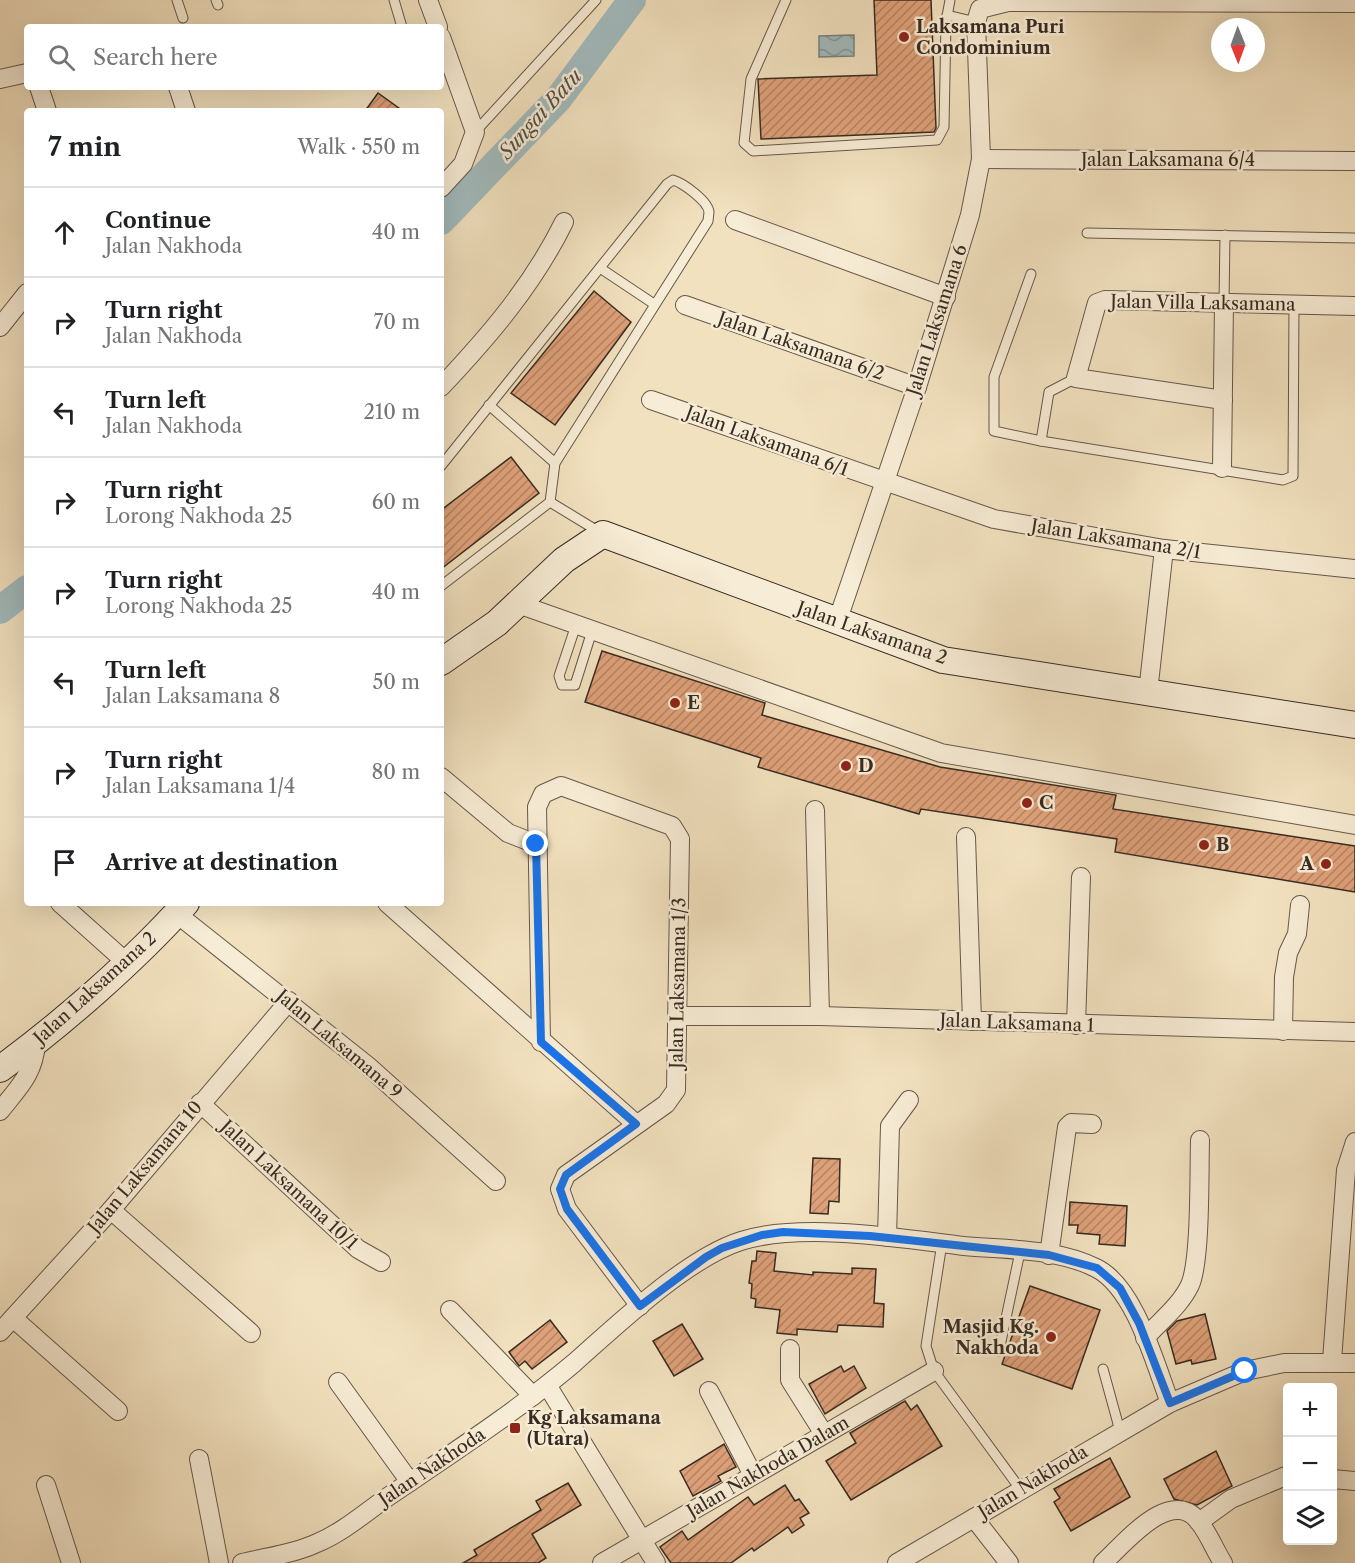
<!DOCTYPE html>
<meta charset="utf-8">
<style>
:root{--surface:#fff;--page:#f2f2f2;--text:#202124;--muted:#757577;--line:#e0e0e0}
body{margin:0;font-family:"Libre Caslon Text",serif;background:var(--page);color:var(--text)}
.controls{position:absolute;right:18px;bottom:18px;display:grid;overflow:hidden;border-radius:6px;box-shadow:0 6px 24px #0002}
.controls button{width:54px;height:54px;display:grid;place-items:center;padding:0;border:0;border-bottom:2px solid var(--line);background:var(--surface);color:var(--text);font:30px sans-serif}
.compass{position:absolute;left:1211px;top:18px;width:54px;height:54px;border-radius:50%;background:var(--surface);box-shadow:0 6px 24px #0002;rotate:179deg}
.stop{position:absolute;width:18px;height:18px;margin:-14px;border:4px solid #1a73e8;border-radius:50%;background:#fff}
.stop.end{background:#1a73e8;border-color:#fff;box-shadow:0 2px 6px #0008}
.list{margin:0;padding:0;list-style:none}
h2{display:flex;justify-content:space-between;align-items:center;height:78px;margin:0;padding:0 24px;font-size:26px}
h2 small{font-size:20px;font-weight:400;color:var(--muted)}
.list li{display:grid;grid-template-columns:39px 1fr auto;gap:18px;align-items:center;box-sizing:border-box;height:90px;padding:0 24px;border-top:2px solid var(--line)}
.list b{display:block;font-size:22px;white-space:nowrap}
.list p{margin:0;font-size:20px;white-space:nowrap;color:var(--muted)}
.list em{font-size:20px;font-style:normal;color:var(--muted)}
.icon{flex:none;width:33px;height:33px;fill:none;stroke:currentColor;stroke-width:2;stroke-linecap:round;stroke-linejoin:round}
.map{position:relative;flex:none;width:1355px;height:1563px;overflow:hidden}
.search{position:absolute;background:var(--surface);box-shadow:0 6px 24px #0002;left:24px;top:24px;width:420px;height:66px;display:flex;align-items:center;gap:15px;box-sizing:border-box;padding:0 21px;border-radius:6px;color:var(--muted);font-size:22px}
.panel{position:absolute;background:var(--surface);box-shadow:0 6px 24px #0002;left:24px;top:108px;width:420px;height:798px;border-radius:6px}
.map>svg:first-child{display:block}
.water{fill:url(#water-waves);stroke:#77817f;stroke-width:1.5}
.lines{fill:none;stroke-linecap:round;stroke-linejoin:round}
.river{stroke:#a1babd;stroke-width:28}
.building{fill:url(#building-hatch);stroke:#372b22;stroke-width:1.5}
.lane-casing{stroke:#665849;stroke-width:11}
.street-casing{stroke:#665849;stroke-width:20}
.secondary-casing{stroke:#372b22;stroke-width:28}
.lane{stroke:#f7ecd5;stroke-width:9}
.street{stroke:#f7ecd5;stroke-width:18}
.secondary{stroke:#f7ecd5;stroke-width:26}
.route{stroke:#1a73e8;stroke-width:8}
.poi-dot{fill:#8f2418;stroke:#f7ecd5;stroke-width:2}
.labels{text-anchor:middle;stroke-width:5;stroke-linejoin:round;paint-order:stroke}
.poi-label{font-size:18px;font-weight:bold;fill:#372b22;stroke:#f7ecd5;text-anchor:start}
.street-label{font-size:18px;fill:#372b22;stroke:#f7ecd5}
.water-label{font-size:20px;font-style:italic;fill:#524f49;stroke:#f7ecd5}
</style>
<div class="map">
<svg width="1355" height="1563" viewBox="0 0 1355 1563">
<defs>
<pattern id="water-waves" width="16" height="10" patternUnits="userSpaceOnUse" patternTransform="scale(1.5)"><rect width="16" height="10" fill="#a1babd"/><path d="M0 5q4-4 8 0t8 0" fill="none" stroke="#849799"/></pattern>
<pattern id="building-hatch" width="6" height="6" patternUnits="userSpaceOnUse" patternTransform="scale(1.5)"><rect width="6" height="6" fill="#dfa179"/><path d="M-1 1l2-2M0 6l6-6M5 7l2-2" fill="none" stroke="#b68363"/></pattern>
</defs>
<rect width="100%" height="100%" fill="#f2e1bf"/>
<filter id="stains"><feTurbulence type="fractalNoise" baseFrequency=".00333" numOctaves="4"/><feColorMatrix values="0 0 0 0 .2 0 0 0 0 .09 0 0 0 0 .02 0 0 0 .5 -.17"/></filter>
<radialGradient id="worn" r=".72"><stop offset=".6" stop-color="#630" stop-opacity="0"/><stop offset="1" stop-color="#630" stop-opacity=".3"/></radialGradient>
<!-- water -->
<path class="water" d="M854,35V56L819,57V36Z"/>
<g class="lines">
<!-- river -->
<g class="river">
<path d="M441,221L559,98L632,0"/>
<path d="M0,610L27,589"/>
</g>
</g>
<!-- building -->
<g class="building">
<path d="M874,0H931L936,128L934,132L761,139L758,79L877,75Z"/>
<path d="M378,93L403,111H365Z"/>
<path d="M594,291L631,322L555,425L511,393Z"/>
<path d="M511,457L539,493L441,569V510Z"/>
<path d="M602,651L765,703L762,715L940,767L1116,795L1113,809L1355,846V892L1115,852L1117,839L921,809L919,814L758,767L761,758L585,702Z"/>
<path d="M813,1158L840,1159L839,1202L829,1201L828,1214L810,1213Z"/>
<path d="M1070,1202L1127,1206L1125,1246L1099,1244L1100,1235L1077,1233L1078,1225H1069Z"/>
<path d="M757,1251L776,1253L774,1271L813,1275V1272L852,1274V1268L876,1269L874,1303L884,1304L883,1327L838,1325L837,1332L797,1329V1335L777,1333L780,1310L755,1307L756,1299L751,1298L752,1284L749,1283L752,1261H756Z"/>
<path d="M1030,1286L1100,1310L1072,1389L1002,1364Z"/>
<path d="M1205,1314L1216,1359L1192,1364L1191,1360L1176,1364L1167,1331L1177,1321Z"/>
<path d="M550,1320L567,1342L532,1369L525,1361L519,1366L509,1352Z"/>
<path d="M682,1324L703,1359L674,1376L653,1341Z"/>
<path d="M841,1366L844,1372L854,1366L866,1388L825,1414L809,1384Z"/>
<path d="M905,1401L911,1410L917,1405L942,1446L851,1500L826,1461L856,1443L850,1433Z"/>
<path d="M724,1444L736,1467L718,1476L721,1481L693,1496L680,1471Z"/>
<path d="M1216,1451L1232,1486L1197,1505L1174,1499L1164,1479Z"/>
<path d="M1110,1458L1130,1497L1071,1531L1054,1502L1060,1498L1054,1489Z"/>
<path d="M568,1483L581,1505L532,1534L546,1558L538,1563H463L477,1555L474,1550L541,1510L536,1501Z"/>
<path d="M785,1485L795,1501L799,1499L809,1513L800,1518L804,1525L792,1533L788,1527L754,1551L752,1548L731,1563H671L660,1547L682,1531L688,1540L748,1497L754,1505Z"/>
</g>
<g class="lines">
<defs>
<g id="lane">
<path d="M177,0L183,18"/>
<path d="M216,0L218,5"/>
<path d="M394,0L402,27"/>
<path d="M786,0L751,79L744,143L753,151L937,140L944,127L946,22L950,0"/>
<path d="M947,15L976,22"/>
<path d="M475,132L596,0"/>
<path d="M1087,233L1355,238"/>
<path d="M600,268L654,304"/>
<path d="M1031,274L994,377V431L1041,441L1283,480L1293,476L1294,305"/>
<path d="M1224,303L1225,235"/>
<path d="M489,405L555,463"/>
<path d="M1041,441L1049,392L1076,378"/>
<path d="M441,466L667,184L673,180C683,183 708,201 709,212C709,212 708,221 708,221L555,463L550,502L441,586"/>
<path d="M550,502L601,533"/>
<path d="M576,625L559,676L562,685H575L592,631"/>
<path d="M942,1243L926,1346L934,1371L1021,1490"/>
<path d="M999,1351L1020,1252"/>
<path d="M1103,1369L1120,1431"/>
</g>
<g id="street">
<path d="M428,0L438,27"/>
<path d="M441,37L475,132L463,164L441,188"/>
<path d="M0,79L27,73"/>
<path d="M39,87L47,111"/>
<path d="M178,87L186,111"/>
<path d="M981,159L1355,161"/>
<path d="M735,220L946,297"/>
<path d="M685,305L917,387"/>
<path d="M0,327L27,293"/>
<path d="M441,387C489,336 533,285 564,222"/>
<path d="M651,400L994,519L1164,549L1355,569"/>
<path d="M1223,400L1076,378L1097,303L1105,300L1355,306"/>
<path d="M1222,468L1224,303"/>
<path d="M518,604L941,753L1355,825"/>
<path d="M837,622L917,387L970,215L981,159L976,22L980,9L1008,2L1355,3"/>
<path d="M1148,692L1164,549"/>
<path d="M441,777L508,833L536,844"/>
<path d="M815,810L820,1016"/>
<path d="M966,837L972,1021"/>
<path d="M60,903L126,962"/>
<path d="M387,903L636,1124"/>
<path d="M177,914L368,1066L496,1181"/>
<path d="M678,1016H820L1355,1032"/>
<path d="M1076,1025L1081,877"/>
<path d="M1283,1031L1284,977L1288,953L1297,934L1300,905"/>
<path d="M541,1042L537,807L543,794L561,786L672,826L680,839L676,1090L666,1104L566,1175L560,1189L567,1209L640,1306"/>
<path d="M200,1103L358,1249L381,1262"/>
<path d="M0,1111C18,1088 34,1074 36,1043"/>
<path d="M111,1210L251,1333"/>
<path d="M887,1237L890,1126L909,1100"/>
<path d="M1049,1255L1067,1127L1071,1123L1092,1124"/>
<path d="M450,1310L533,1396"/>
<path d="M13,1318L118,1411"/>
<path d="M0,1332L111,1210L289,1001"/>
<path d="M1145,1338C1160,1321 1180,1306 1190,1285C1201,1260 1199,1172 1200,1140"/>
<path d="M790,1349V1380L824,1434"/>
<path d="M1332,1361L1346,1170L1355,1142"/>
<path d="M338,1382L410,1482"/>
<path d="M547,1385L656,1563"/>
<path d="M709,1391L753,1475"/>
<path d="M199,1459L219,1563"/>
<path d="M1332,1479L1355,1481"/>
<path d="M46,1485L71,1563"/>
<path d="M974,1518L1009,1563"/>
<path d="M1199,1522L1231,1499L1288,1475"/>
<path d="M242,1563C266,1557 294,1554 317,1543C344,1532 368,1510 392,1494C454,1452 517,1411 574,1363C617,1325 687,1258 741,1241C801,1222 900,1238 964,1246C1006,1250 1057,1248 1096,1268C1135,1287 1155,1364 1170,1403"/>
<path d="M602,1563L934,1371"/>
<path d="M897,1563L1170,1403L1245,1371L1284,1363H1355"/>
<path d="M1103,1563C1125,1543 1172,1484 1200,1523C1209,1535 1215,1550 1223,1563"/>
</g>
<g id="secondary">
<path d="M441,662L497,623L564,560L603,534L943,660L1355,725"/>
<path d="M0,1069C62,1024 135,960 186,903"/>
</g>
</defs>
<!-- lane casing -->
<use href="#lane" class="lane-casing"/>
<!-- street casing -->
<use href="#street" class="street-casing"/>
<!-- secondary casing -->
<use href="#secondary" class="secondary-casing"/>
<!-- lane -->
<use href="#lane" class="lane"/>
<!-- street -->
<use href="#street" class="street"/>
<!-- secondary -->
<use href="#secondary" class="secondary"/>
</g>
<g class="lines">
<!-- route -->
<path class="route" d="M536,844L541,1042L636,1124L566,1175L560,1189L567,1209L640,1306L706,1257L722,1248L762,1235L783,1232L870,1236L1049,1255L1097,1268L1120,1288L1139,1323L1170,1403L1245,1371"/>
</g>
<!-- markers -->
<g class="poi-dot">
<circle cx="904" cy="37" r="6"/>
<circle cx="675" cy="703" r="6"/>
<circle cx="846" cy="766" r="6"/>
<circle cx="1027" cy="803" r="6"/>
<circle cx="1204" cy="845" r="6"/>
<circle cx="1326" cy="864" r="6"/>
<circle cx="1051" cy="1337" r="6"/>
<rect x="509" y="1422" width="12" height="12" rx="3"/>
</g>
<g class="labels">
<!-- poi labels -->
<g class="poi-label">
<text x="916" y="33">Laksamana Puri<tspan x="916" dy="21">Condominium</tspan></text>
<text x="687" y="709">E</text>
<text x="858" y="772">D</text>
<text x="1039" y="809">C</text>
<text x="1216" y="851">B</text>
<text x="1314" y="870" text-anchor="end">A</text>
<text x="1039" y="1333" text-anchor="end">Masjid Kg.<tspan x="1039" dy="21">Nakhoda</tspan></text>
<text x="527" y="1424">Kg Laksamana<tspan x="527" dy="21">(Utara)</tspan></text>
</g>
<!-- street labels -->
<g class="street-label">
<text x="1168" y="166">Jalan Laksamana 6/4</text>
<text transform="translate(1203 303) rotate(1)" y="6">Jalan Villa Laksamana</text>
<text transform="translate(937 320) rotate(-72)" y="6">Jalan Laksamana 6</text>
<text transform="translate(801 346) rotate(19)" y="6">Jalan Laksamana 6/2</text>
<text transform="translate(767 441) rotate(20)" y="6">Jalan Laksamana 6/1</text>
<text transform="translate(1116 539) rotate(9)" y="6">Jalan Laksamana 2/1</text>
<text transform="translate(872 633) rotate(19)" y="6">Jalan Laksamana 2</text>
<text transform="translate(678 983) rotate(-89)" y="6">Jalan Laksamana 1/3</text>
<text transform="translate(95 988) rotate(-42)" y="6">Jalan Laksamana 2</text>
<text transform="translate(1017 1023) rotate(2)" y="6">Jalan Laksamana 1</text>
<text transform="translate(339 1044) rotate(40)" y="6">Jalan Laksamana 9</text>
<text transform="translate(145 1167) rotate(-50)" y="6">Jalan Laksamana 10</text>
<text transform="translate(289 1185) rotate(43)" y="6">Jalan Laksamana 10/1</text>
<text transform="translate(432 1467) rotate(-34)" y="6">Jalan Nakhoda</text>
<text transform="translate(768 1467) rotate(-30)" y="6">Jalan Nakhoda Dalam</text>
<text transform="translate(1033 1482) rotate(-31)" y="6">Jalan Nakhoda</text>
</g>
<!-- water labels -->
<g class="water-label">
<text transform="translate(540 114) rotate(-48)" y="7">Sungai Batu</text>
</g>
</g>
<rect width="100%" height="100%" filter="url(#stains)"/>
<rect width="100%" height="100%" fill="url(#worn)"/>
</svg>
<div class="controls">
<button>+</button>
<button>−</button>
<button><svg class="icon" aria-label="layers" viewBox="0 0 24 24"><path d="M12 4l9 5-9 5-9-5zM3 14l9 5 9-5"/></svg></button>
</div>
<svg class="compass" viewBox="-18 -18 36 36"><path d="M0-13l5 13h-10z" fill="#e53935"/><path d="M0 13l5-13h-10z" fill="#757577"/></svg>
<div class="stop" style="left:1245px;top:1371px"></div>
<div class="stop end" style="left:536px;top:844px"></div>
<div class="search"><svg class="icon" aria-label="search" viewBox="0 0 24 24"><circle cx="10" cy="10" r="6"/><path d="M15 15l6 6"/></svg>Search here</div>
<section class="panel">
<h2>7 min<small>Walk · 550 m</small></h2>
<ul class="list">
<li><svg class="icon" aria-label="ahead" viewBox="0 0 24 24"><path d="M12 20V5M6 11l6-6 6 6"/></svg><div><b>Continue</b><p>Jalan Nakhoda</p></div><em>40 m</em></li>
<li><svg class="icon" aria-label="right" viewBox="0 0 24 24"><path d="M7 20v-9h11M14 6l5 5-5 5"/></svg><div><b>Turn right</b><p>Jalan Nakhoda</p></div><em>70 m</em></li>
<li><svg class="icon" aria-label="left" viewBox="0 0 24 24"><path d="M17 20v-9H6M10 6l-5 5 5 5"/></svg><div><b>Turn left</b><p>Jalan Nakhoda</p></div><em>210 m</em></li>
<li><svg class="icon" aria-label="right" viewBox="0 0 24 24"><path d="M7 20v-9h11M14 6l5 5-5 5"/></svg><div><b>Turn right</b><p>Lorong Nakhoda 25</p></div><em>60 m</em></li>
<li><svg class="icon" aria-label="right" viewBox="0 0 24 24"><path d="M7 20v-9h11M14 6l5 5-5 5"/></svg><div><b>Turn right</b><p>Lorong Nakhoda 25</p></div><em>40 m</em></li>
<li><svg class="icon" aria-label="left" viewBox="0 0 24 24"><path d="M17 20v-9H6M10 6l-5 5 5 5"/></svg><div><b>Turn left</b><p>Jalan Laksamana 8</p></div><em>50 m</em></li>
<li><svg class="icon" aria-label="right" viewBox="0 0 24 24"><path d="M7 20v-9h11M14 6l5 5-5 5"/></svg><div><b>Turn right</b><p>Jalan Laksamana 1/4</p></div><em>80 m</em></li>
<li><svg class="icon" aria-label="arrive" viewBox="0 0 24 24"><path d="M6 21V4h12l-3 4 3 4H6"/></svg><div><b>Arrive at destination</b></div></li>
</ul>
</section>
</div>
